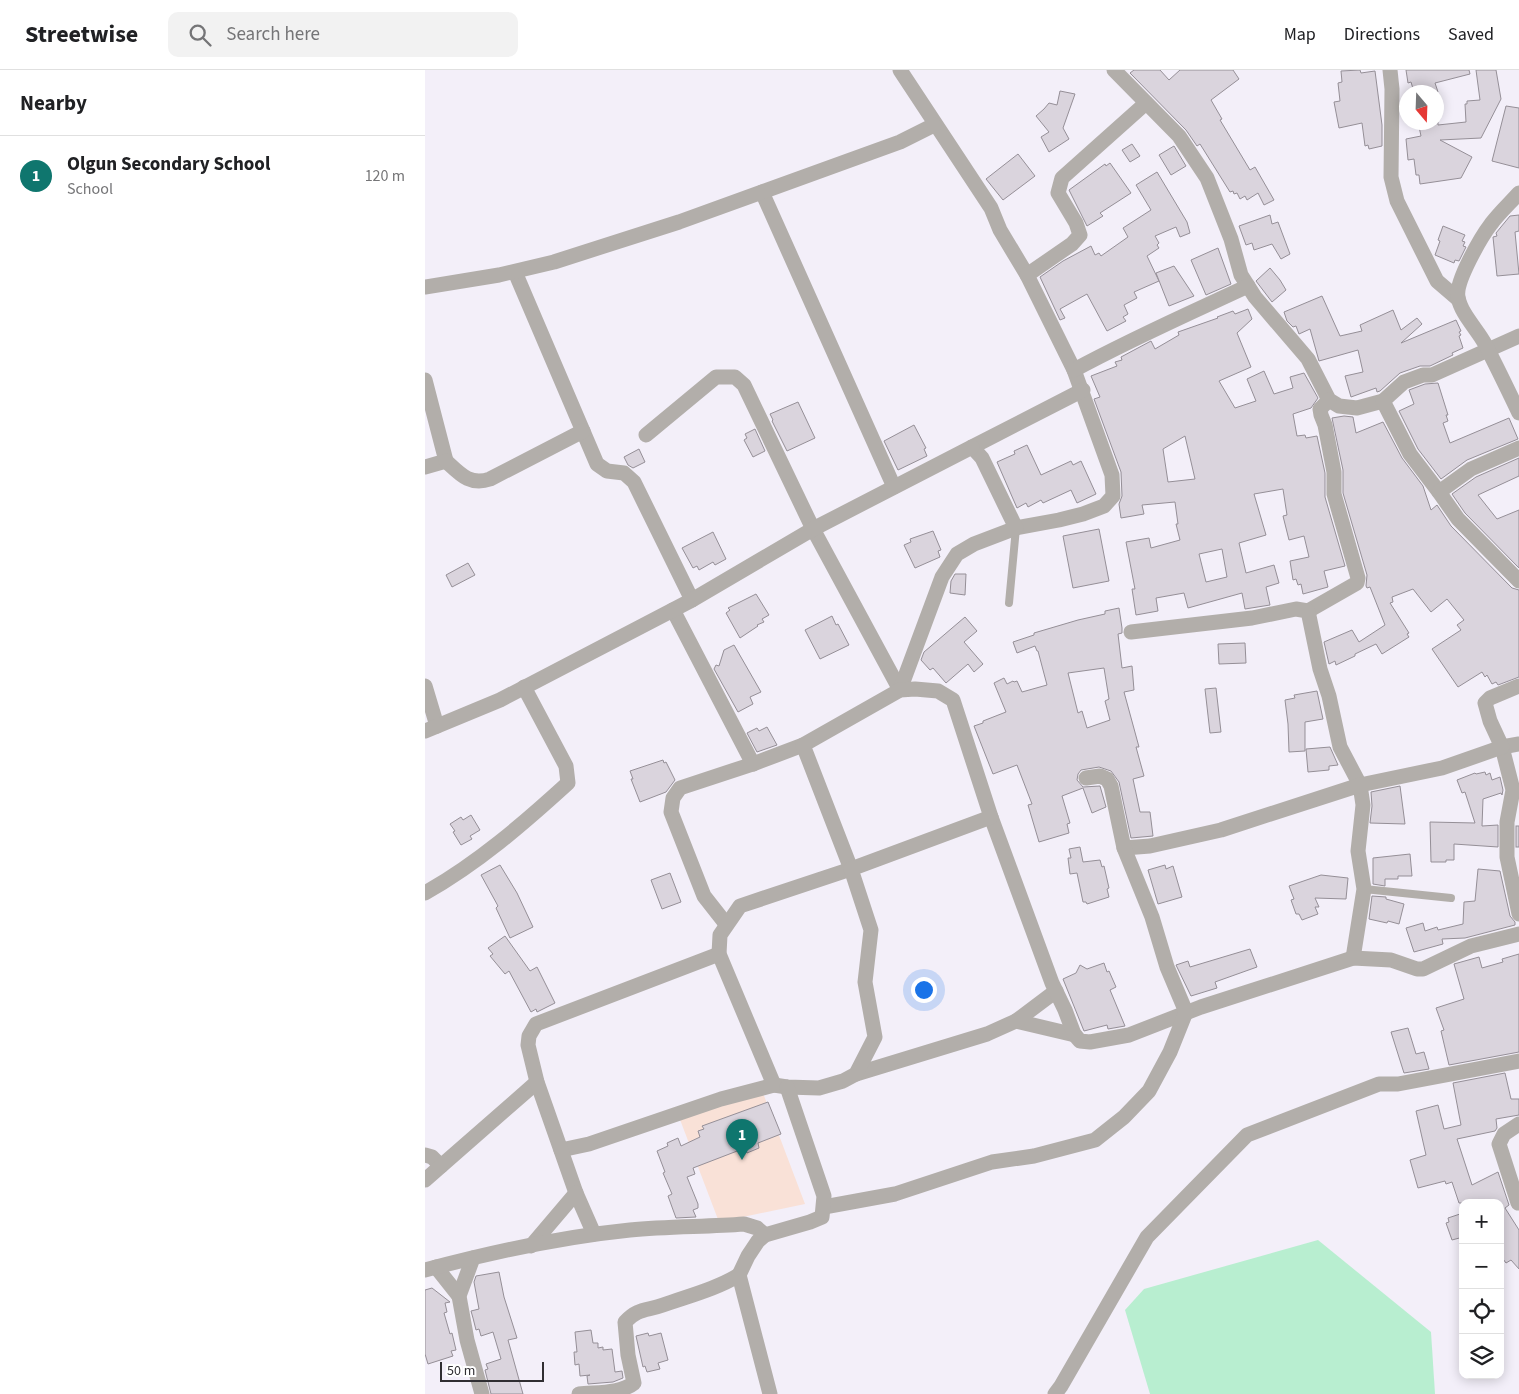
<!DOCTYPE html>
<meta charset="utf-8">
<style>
:root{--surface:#fff;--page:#f2f2f2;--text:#202124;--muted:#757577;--line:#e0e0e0;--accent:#0f766e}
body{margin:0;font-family:"Source Sans 3",sans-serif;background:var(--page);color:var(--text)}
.controls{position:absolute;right:15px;bottom:15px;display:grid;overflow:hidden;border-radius:10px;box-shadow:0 2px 12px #0003}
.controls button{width:45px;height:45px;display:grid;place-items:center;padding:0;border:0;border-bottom:1px solid var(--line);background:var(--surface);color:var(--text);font:25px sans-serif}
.compass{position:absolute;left:974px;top:15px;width:45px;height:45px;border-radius:50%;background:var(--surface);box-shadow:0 2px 12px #0003;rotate:161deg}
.scale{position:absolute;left:15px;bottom:12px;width:104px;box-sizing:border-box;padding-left:5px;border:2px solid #302e32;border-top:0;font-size:14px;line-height:18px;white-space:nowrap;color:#302e32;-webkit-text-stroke:4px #fff;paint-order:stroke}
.you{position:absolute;left:498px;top:919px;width:18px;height:18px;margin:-12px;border:4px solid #fff;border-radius:50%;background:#1a73e8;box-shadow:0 0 0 8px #1a73e833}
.badge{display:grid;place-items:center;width:32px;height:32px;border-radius:50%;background:var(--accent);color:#fff;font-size:16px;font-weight:700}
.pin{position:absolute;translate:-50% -41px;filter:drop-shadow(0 1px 2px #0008)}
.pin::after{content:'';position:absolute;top:26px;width:18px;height:15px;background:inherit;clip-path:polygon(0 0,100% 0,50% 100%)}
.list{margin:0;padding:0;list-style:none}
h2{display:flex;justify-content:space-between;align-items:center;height:65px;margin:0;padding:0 20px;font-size:21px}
h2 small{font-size:16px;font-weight:400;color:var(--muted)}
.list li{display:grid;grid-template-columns:32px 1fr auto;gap:15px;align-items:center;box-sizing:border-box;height:80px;padding:0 20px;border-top:1px solid var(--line)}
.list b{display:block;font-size:19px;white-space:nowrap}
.list p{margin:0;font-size:16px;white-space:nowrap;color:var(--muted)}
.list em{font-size:16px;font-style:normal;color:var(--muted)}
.icon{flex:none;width:28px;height:28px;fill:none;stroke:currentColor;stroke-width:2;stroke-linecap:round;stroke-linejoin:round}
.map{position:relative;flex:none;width:1094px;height:1324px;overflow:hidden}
header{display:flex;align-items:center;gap:30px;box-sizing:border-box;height:70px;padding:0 25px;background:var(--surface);border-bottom:1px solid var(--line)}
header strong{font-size:24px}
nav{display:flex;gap:28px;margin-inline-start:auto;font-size:18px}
.search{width:350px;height:45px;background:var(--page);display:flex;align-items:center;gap:12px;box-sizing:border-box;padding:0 18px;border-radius:10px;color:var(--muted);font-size:19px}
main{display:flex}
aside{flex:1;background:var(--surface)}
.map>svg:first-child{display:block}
.education{fill:#f9e1d7}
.green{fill:#b8eed0}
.building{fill:#dad4dd;stroke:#958f97;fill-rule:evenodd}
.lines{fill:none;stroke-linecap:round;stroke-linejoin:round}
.lane{stroke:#b2aeaa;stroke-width:8}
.street{stroke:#b2aeaa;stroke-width:15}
</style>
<header>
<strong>Streetwise</strong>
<div class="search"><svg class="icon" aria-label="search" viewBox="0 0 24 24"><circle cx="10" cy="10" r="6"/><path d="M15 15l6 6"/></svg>Search here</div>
<nav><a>Map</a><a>Directions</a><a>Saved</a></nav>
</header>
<main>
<aside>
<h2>Nearby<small></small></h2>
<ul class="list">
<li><span class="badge">1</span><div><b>Olgun Secondary School</b><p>School</p></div><em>120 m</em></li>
</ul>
</aside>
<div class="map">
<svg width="1094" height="1324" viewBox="0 0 1094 1324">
<rect width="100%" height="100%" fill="#f3eff9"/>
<!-- education -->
<path class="education" d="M338,1023L380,1134L294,1152L254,1047Z"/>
<!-- green -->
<path class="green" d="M893,1170L1006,1262L1010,1324H725L700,1240L719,1219Z"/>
<!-- building -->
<g class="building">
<path d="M709,0H735L744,10L755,0H808L814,9L786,30L797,49L795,50L825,100L830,97L849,130L839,135L833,123L822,130L820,126L815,129L812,123L809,124L808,121L805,122L775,74L772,76L761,60L705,3Z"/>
<path d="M935,0L936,3L950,1L957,55V76L944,79L943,75L940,76L937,53L914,58L909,32L915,31L913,13L917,12L916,1Z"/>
<path d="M981,0H1044L1045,4L1010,13L1013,22H989L986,12L983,13Z"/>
<path d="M1051,0H1071L1076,29L1056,68L1015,70L1047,87L1036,108L995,114L994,105H991L989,89L983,90L981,69L996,66L993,52H1013V55L1041,52L1040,34H1042V31L1055,30Z"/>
<path d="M635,21L650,24L638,58L644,69L624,82L616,67L624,62L611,46L619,39L624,33L632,35Z"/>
<path d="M1081,36L1094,38V98L1067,91Z"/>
<path d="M707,74L715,86L705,92L697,80Z"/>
<path d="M749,76L761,96L746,105L734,85Z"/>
<path d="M593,84L610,106L578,130L561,109Z"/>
<path d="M685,93L706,123L675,143L678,146L662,156L644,120L680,94L681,96Z"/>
<path d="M732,102L762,152L765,163L755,167L751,157L730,166L734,173L732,175L734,178L722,186L734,211L709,222L712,228L699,235L703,244L698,247L701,251L682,261L662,224L635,239L640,248L635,250L615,207L638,191L666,176L670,185L674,183L676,186L703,167L698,158L726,140L711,115Z"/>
<path d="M845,145L847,154L853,152L865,184L856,189L847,174L829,180L827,173L821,175L814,156Z"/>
<path d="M1094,145V161L1090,162L1094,204L1072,206L1068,167L1072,166L1071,163L1085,146Z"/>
<path d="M1018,156L1040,165L1037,171L1040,172L1038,176L1041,177L1034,191L1030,190L1029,193L1010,185L1015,171L1013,170Z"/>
<path d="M793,178L806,214L781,225L766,190Z"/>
<path d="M749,196L769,226L744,236L731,203Z"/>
<path d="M845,198L855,210L861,220L847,232L831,211Z"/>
<path d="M897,226L915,266L937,261L935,255L968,240L976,260L992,248L997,254L976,273L1031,250L1036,261L1034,262L1036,265L1034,266L1038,278L1027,283L1028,285L1005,296H995L975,303L955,321L952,322L951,318L926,327L920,306L938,302L933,280L894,291L885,259L874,264L871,256L868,257L862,251L859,242Z"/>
<path d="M823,239L827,249L812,263L826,297L794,311L810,338L831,331L822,309L839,301L849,324L868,318L865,307L879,303L893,328L886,338L868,344L872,366L880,365L881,368L892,366L900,403V427L920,496L899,501L903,517L878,524L876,514L873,515L871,509L868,510L865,491L884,487L879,466L864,470L858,446L862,445L858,419L829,424L841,465L814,473L821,503L849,495L854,513L841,517L845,535L820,539L817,523L763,538L759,523L731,528L733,541L711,545L707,519H710L701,472L724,468L726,478L755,470L751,454H753L750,432L717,435L719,444L696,448L694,434L697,426L696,402L669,329L675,327L666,306L692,296L690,292L697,290L696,287L726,271L730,279L754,265L753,262L793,248L792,247L808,241L810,244ZM760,366L770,409L743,412L738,379ZM797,479L802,507L781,512L774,484Z"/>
<path d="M1013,313L1023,345H1021L1023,351L1018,353L1025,373L1084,348L1093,369L1042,390L1016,409L993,379L974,341L989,334L984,320L1000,314Z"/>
<path d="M373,332L390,368L362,381L347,351L348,350L345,344Z"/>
<path d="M919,346L928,347L931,363L958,352L977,388L998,416L1006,440L1012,435L1026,456L1087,518L1094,520V607L1073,615L1071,612L1067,614L1062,605L1060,607L1057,602L1033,617L1007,579L1036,560L1032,555L1039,550L1022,529L1006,542L988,519L967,527L968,532L965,533L984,563L982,564L984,567L957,584L951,574L930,584V586L911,595L910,591L904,594L899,572L927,560L934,572L960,555L945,517L942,518L941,516L942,505L918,423V400L907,348Z"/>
<path d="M489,355L501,378L499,379L502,386L473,400L459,371Z"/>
<path d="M330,359L340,381L328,387L319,370L322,368L320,364Z"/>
<path d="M602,375L616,405L646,391L648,395L656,391L671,424L652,433L646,420L618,433L616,430L603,437L601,433L592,438L572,392L590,384L589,381Z"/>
<path d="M214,379L220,392L208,398L203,395L199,387Z"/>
<path d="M1094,388V406L1053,425L1072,449L1094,440V498L1040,443L1027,424L1051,407Z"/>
<path d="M674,459L684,511L648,518L638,466Z"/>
<path d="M508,461L516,480L513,481L515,487L490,498L479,475L486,472L485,469Z"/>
<path d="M288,462L301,489L290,495L288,492L274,500L272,496L268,498L257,478Z"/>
<path d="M43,493L50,505L27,517L21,505Z"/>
<path d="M530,504H541L540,525L525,523L526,511Z"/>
<path d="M331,524L344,545L337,549L339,552L332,555L333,556L315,568L301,543L305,540L303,538Z"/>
<path d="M694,538L697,558V563L693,564L697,598L707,596L709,620L699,622L714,677H711L719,706L708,709L715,742H725L728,766L706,768L694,712L686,701L674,697L656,700L653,704L652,710L658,717L675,716L681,737L667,743L658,718L637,726L645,753L642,754L644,763L614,772L603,735L607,734L592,695L568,704L549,656L558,653V651L581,642L569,613L579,608L582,614L588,611L589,612L592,611L597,622L622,615L613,581H612L610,576L592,583L588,572L609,565V563L653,550L680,544V541ZM679,598L684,629L680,631L685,650L662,658L657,641L653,643L643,603Z"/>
<path d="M407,546L411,555L413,554L424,575L395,589L380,560Z"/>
<path d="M540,547L552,561L539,572L558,594L549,602L543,594L521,613L508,598L505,600L496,590L499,582Z"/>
<path d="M820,573L821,593L794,594L793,574Z"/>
<path d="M309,575L336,622L325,627L328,634L313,642L289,599L291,595L294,596L299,580Z"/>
<path d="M791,618L796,662L785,663L780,619Z"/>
<path d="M892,621L898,649L880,652V681L864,682L863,654L860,630L870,628L869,625Z"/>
<path d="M342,657L352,675L332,682L322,663L332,658L334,661Z"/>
<path d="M905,677L913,695L904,696V700L883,702L881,679Z"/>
<path d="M238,690L239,693L241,692L250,710L241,722L215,732L206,709H208L205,701Z"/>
<path d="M1060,702L1061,705L1065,703L1067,710L1075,707L1078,720L1077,725L1076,723L1058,729L1057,756L1073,755V777L1029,774V790H1021V792H1006L1005,752L1050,753L1040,722L1037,723L1032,710L1050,703L1051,704Z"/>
<path d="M975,716L980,754L945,753L947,736L946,722Z"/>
<path d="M46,745L55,760L45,766L47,769L36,775L28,762L30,761L25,754L36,747L38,750Z"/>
<rect x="1091" y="756" width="3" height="21"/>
<path d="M655,777L658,792L675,790L677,797L679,796L684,818L682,819L684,827L662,834L661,832H658L652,803L645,804L643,788H646L644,779Z"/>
<path d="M985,784L987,806H973V809H960V816L948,814V788Z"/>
<path d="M75,795L92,823L108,857L85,868L71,838L73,836L56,805Z"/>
<path d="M740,795L741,799L748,796L757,827L733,834L723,800Z"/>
<path d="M1053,799L1075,801L1085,846L1090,852V855L1040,868L1017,869L1018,874L989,882L981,858L998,853L1000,861L1012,857L1013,860L1038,854L1039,832L1050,831Z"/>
<path d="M245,803L256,832L237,839L226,810Z"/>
<path d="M896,805L923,808L921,829L890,828L894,837H890L893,844L877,850L874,844H871L866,830L869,829L864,816Z"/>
<path d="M947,826L961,827V829L979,834L974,854L963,851L962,853L944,849Z"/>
<path d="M80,866L105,901L112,897L130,933L112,942L111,939L106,942L84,901L80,904L65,886L68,884L63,878Z"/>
<path d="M825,879L832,897L790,912L792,918L766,926L751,895L763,891L765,897Z"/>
<path d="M1094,884V982L1024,995L1016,961L1019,960L1011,938L1039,929L1029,894L1054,887L1057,898L1078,892L1077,889Z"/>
<path d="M679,893L682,902L684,901L691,917L685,920L700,956L683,959L682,955L659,961L638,909L651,903L655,895L662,899Z"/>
<path d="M983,958L991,984L999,982L1004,999L979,1003L966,962Z"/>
<path d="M1080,1003L1086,1029H1094V1045L1071,1049L1072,1058L1070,1061L1032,1069L1047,1115L1073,1102L1084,1135L1080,1138L1094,1160V1199L1086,1190L1081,1193L1075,1185V1133H1034L1027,1112L1021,1114L1020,1111L993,1118L985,1090L1001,1085L991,1041L1013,1035L1019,1059L1036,1055L1028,1013Z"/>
<path d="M343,1032L356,1064L333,1073L334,1078L322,1083L320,1078L268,1098L270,1104L262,1107L273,1134V1138L268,1140L271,1147L251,1148L243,1126L247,1124L238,1103L240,1102L232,1081L243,1076L242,1073L253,1068L256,1076L275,1067L273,1061L279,1059L277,1056Z"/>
<path d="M1038,1143V1167L1027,1170L1021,1153L1024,1152L1023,1148Z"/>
<path d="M74,1202L79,1227L92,1268L83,1270L98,1324H66L60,1300L63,1299L61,1294L76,1289L68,1262L56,1266L54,1259L51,1260L48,1248L46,1241L54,1239L49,1212L51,1206Z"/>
<path d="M7,1218L25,1232L20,1233L22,1242L19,1243L25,1264L27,1263L31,1280L26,1281L28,1286L3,1294L0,1284V1220Z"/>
<path d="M166,1260L168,1273H173V1278L178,1277V1280L187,1279L190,1302L197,1301L198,1308L188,1312L163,1314L162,1306L165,1305L155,1306L154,1294L150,1295L149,1282H152L150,1262Z"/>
<path d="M223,1263L224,1266L236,1263L243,1290L233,1293L235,1299L222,1302L220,1296L218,1297L211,1266Z"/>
</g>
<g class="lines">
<!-- lane -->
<g class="lane">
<path d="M584,533L591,458"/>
<path d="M939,819L1026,828"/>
</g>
<!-- street -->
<g class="street">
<path d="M475,0L566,138L575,160L602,205L649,300L687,405L688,426L679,436L658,444L634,450L591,458"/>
<path d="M689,0L754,66L782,108L806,169L816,205L830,227L883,289L904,330L914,336L932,338L958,331L979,312L998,305H1007L1094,266"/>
<path d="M965,0L967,19L966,107L972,131L1012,211L1033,229"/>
<path d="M337,122L469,417"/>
<path d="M1094,123C1085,133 1074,143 1066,154C1056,167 1030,212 1033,227C1036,244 1052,259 1060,274C1072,297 1083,320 1094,343"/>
<path d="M90,202L172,394L182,401L199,403L209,412L267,530"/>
<path d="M602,205L647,174L655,165L651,153L633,123L637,108L721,33"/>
<path d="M0,217L74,205L129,192L254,152L475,72L509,55"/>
<path d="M649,300C706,269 765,243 823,216"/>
<path d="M0,310L21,391L0,397"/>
<path d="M958,331L985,384L1014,422"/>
<path d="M221,365L291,307H310L319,315L388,459L475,620"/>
<path d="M1094,378L1046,399L1014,422L1033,449L1094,511"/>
<path d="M21,391C35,404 45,416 65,409L158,361"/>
<path d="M248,540L328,694"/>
<path d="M883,541L932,513L933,508L909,424V402L900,355L896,345L895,339L904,330"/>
<path d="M706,562L827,548L871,539L883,541L895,599L904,626L915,677L935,715L938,735L933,781L939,819L928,888"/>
<path d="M0,616L12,656"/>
<path d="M475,620L517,507L532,484L549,474L591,458L557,388L547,377L658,320"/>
<path d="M0,661L75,630L267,530L388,459L547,377"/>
<path d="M1094,674L1077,677L1088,720L1082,752V787L1094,844"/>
<path d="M699,778L725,776L796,760L935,715L1017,698L1077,677L1065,651L1060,633L1065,628L1094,616"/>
<path d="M0,823C53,793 98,754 143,713L141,696L99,617"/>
<path d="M301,854L279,826L246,742L248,728L255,718L328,694L378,675"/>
<path d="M591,951L650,965"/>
<path d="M431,1004L562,964L591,951L631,921"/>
<path d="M349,1015L294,884L295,865L315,836L426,799L378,675L475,620L490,619L513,621L528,630L566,747L627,913L640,940L649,964L655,971L665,972L704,965L776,937L928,888L966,890L992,899H998L1046,876L1094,864"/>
<path d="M136,1080L164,1074L296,1029L349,1015L362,1017L394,1018L418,1011L431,1004L450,967L440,912L446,860L426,799L566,747"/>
<path d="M0,1085L7,1087L16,1096"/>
<path d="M0,1110L112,1012"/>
<path d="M1093,1133L1074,1074L1079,1064L1094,1054"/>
<path d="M399,1137L470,1124L567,1092L609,1086L670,1070L699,1047L724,1021L745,982L761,942L742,897L727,847L699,778L686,716L682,709L675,706L661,708"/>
<path d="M169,1164L151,1123L112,1012L103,975L104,966L111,954L294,884"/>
<path d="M106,1176L151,1123"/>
<path d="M48,1188L34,1226L42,1270L57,1324"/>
<path d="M11,1197L34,1226"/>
<path d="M0,1200C67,1182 136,1167 205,1160C243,1156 281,1157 319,1154L332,1158L340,1165"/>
<path d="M154,1324C171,1322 195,1324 209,1313L203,1285L200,1252C213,1238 221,1241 238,1235C263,1226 291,1219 314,1205"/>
<path d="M345,1324L314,1205L323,1186L333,1171L340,1165L385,1152L397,1147L399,1126L362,1017"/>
<path d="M630,1324L636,1316L722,1167L822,1065L954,1014H973L1094,991"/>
</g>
</g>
</svg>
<div class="controls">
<button>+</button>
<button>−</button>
<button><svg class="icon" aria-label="locate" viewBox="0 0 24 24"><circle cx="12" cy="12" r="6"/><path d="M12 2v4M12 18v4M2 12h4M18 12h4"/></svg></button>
<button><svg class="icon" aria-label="layers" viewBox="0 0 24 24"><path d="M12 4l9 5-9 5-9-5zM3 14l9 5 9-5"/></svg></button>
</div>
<svg class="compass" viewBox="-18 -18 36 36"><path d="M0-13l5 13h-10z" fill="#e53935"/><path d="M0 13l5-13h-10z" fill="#757577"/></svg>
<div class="scale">50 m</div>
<div class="you"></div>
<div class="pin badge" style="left:317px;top:1090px">1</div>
</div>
</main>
